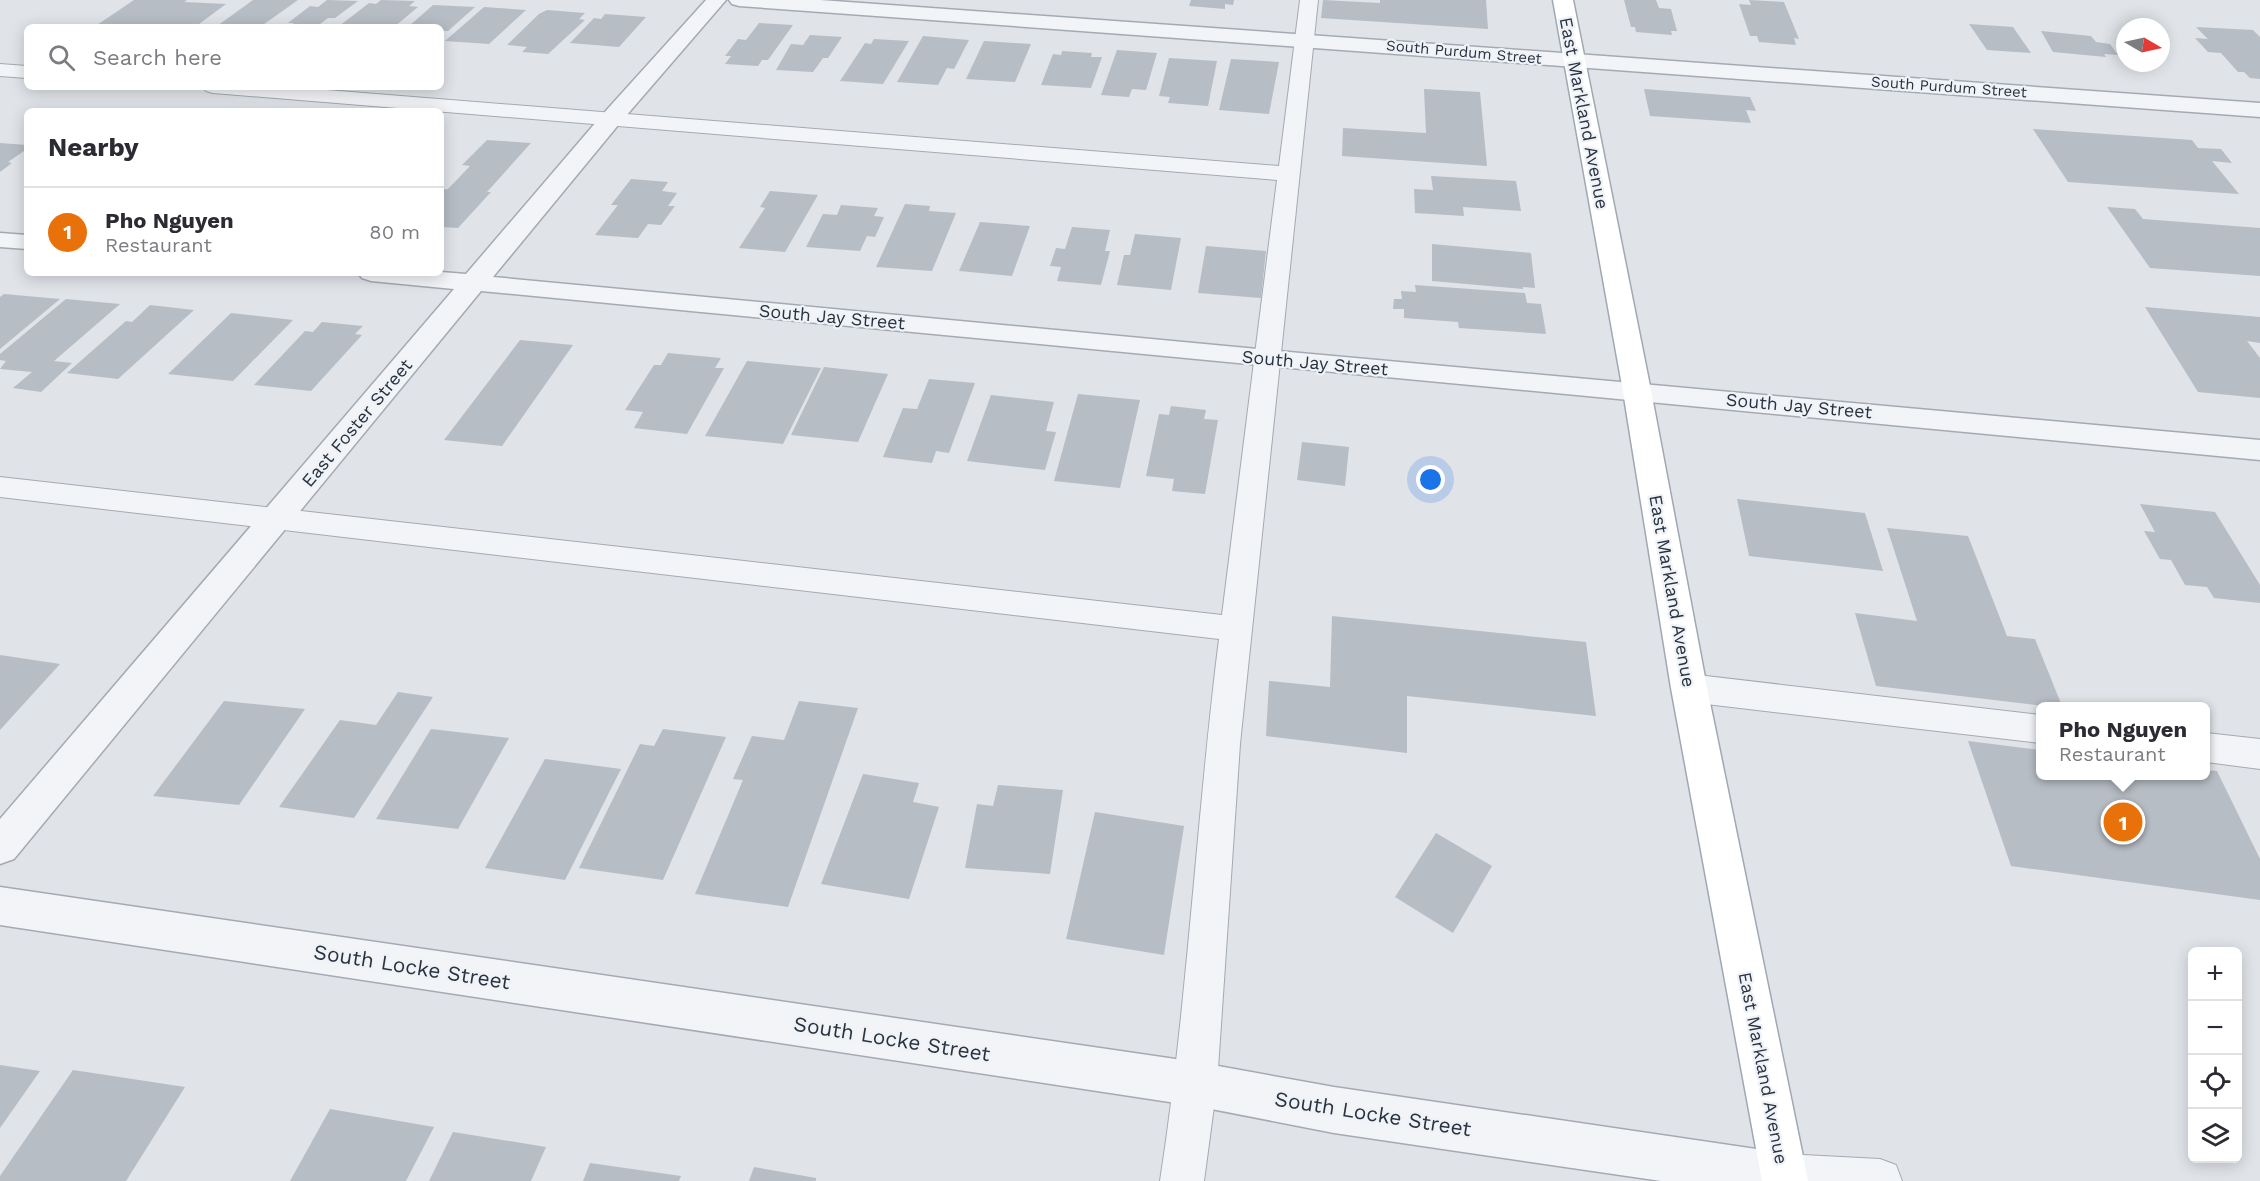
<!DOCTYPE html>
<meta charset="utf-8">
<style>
:root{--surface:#fff;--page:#f7f7f7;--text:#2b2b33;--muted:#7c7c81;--line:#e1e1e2;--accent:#ea580c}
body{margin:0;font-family:"Work Sans",sans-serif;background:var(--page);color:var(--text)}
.controls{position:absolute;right:18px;bottom:18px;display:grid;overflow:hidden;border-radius:9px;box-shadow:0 3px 15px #0003}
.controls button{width:54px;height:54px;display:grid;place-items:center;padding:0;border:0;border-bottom:2px solid var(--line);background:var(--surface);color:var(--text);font:30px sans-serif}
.compass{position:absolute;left:2116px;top:18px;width:54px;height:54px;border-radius:50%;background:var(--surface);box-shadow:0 3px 15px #0003;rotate:99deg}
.you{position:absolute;left:1431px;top:480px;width:21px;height:21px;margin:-15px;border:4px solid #fff;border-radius:50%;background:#1a73e8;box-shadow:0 0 0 9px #1a73e833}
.badge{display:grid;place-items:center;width:39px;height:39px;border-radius:50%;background:var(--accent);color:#fff;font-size:20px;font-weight:700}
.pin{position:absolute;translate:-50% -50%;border:3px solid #fff;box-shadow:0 2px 6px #0006}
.popup{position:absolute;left:2036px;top:702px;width:174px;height:78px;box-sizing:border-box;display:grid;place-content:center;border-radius:9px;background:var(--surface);filter:drop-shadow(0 2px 4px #0005);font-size:20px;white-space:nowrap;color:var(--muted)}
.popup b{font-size:22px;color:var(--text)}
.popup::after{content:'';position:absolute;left:50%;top:100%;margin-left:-12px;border:12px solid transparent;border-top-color:var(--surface)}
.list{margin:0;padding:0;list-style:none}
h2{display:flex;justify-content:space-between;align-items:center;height:78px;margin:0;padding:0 24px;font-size:26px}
h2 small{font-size:20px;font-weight:400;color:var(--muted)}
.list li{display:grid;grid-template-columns:39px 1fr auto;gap:18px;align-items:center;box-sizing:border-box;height:90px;padding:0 24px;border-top:2px solid var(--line)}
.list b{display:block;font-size:22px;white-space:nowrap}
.list p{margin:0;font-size:20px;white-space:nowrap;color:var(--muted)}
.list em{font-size:20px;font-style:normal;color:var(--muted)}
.icon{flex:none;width:33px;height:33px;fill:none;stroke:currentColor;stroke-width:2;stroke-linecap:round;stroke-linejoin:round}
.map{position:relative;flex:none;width:2260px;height:1181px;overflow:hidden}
.search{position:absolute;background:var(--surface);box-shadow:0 3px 15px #0003;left:24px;top:24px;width:420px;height:66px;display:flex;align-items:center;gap:15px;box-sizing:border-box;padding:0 21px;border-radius:9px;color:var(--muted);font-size:22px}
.panel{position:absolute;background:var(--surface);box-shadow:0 3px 15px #0003;left:24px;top:108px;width:420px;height:168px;border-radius:9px}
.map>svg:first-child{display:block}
.building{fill:#b7bdc5}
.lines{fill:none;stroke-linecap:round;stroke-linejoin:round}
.lane-casing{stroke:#a5aab2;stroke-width:2}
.street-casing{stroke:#a5aab2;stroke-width:3}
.primary-casing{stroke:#a0a8b4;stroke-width:3}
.lane{fill:#f2f4f7;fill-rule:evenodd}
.street{fill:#f2f4f7;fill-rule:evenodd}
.primary{fill:#fff;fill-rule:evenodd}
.labels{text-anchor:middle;stroke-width:4.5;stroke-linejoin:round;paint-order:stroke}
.far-street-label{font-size:15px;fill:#29323f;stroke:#eff2f6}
.street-label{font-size:18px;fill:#29323f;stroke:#eff2f6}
.near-street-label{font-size:21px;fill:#29323f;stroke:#eff2f6}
</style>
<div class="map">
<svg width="2260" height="1181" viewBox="0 0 2260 1181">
<rect width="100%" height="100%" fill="#e0e3e8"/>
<!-- building -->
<g class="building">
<path d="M134,0H187L184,2L226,4L195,27H94Z"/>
<path d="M253,0H298L260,27L217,26Z"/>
<path d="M327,0L358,1L335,18H328L316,27H289L294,23H288L310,6L318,7Z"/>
<path d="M381,0L415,1L409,6L418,7L394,27H338L369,3L376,4Z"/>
<path d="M1191,0H1234L1233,5L1225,4V9L1189,6Z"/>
<path d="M1323,0L1380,3V0H1486L1488,29L1321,18Z"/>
<path d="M1624,0H1656L1659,8L1671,9L1677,31H1671L1672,35L1636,32L1635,27H1631Z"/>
<path d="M1749,0L1784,2L1799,39L1794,38L1796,45L1759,42L1757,36H1750L1739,4L1751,5Z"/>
<path d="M433,5L475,7L448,31H441V27H408Z"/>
<path d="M484,7L526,10L489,44L445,41Z"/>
<path d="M547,10L585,13L579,19L585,20L548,54L522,52L527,47L507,45L539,14Z"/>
<path d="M605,14L646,17L619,47L570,43L594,18L601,19Z"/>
<path d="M759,23L793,25L768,60H762L758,66L725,64L731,56H725L738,39L746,40Z"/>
<path d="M1969,24L2013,27L2031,53L1987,50Z"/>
<path d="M2196,27L2253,30L2260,37V79L2250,78L2244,72H2238L2221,53L2208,52L2195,38L2208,39Z"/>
<path d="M2041,31L2091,36L2096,42L2110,44L2118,55L2104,54L2106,57L2053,52Z"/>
<path d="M810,35L842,37L828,58H823L813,72L776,70L791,44L803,45Z"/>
<path d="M923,36L969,40L954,69L947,68L938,85L897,82Z"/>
<path d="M874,39L909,41L883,84L840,81L865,43L871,44Z"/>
<path d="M984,41L1031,44L1015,82L966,79Z"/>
<path d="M1117,50L1157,53L1146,90L1132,89L1129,97L1101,95Z"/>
<path d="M1062,51L1092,53L1091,57H1102L1091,88L1041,85L1053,54L1061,55Z"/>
<path d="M1169,58L1217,61L1208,106L1168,103L1170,97L1159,96Z"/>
<path d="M1231,59L1279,62L1269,114L1219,110Z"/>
<path d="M1424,89L1480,92L1487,166L1342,156L1343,128L1426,133Z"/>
<path d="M1644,89L1750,97L1756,111L1746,110L1751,123L1650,116Z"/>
<path d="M2033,129L2192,140L2198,148L2221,149L2232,163L2212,161L2239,194L2068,182Z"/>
<path d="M487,140L531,143L487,192H491L458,228L441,227V190L448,189L470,166L462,165Z"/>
<path d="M0,143L27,145V149L8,162L12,163L0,172Z"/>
<path d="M1431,176L1516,181L1521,211L1463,207L1464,216L1415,213L1414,189L1433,190Z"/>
<path d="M631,179L668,182L662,191L677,193L668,206H675L661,225L648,224L638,238L595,235L618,205H611Z"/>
<path d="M770,191L818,195L785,252L739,248L765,208L760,207Z"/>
<path d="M905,204L930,206L929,211L956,213L932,271L876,267Z"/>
<path d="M841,205L878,208L874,216L884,217L875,237L867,236L860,251L806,247L823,214L837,215Z"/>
<path d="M2107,207L2135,209L2143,219L2260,228V276L2150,268Z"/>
<path d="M980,222L1030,226L1012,276L959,271Z"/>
<path d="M1072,227L1110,230L1105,251H1110L1101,285L1057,281L1061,267L1050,266L1056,248L1065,249Z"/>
<path d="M1135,234L1181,238L1171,290L1117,285L1124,255H1130Z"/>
<path d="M1432,244L1531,253L1535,288L1523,287V289L1432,281Z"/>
<path d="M1206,246L1266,251L1261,298L1198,293Z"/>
<path d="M1415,285L1525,293L1527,303L1541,304L1546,334L1459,328L1458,322L1404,318V309H1393L1394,299H1402L1401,291L1416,292Z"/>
<path d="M4,294L60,299L0,349V297Z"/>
<path d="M66,299L120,304L54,361L72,363L41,392L13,388L32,372L0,369L6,361L0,360V354Z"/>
<path d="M150,305L194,310L118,379L67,373L126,321L132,322Z"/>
<path d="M2145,307L2260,317V343L2247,341L2260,358V398L2198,392Z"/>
<path d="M231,313L293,320L233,381L168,374Z"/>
<path d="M322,322L363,326L355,334L362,335L311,391L254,385L305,331L313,332Z"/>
<path d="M520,340L573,345L502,446L444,440Z"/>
<path d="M668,353L721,358L715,368H724L687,434L634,428L643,412L625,410L654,365H661Z"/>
<path d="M747,361L821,368L783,444L705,436Z"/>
<path d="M824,367L888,374L858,442L791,435Z"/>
<path d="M929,379L975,383L949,453L936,451L932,463L883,457L903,408L917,409Z"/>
<path d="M1078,394L1140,400L1120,488L1054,481Z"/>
<path d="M991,395L1054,402L1046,431L1056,432L1045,470L967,461Z"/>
<path d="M1171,406L1206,410L1204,419L1218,420L1205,494L1172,491L1174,479L1146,476L1159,414L1169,415Z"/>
<path d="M1302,442L1349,447L1345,486L1297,480Z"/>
<path d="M1737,499L1865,513L1883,571L1749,556Z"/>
<path d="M2140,504L2215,512L2260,585V603L2214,598L2207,587L2185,585L2171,560L2160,559L2144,531L2155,532Z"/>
<path d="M1887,528L1968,536L2007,636L2035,639L2062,706H2044L1876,686L1855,613L1917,621Z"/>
<path d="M1332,616L1586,642L1596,716L1407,696V753L1266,736L1269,681L1330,687Z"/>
<path d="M0,655L60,664L0,730Z"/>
<path d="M398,692L433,697L354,818L279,807L340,720L376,725Z"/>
<path d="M224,701L305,709L239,805L153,796Z"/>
<path d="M799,701L858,708L788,907L695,894L743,780L733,779L752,736L784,740Z"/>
<path d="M431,729L509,738L458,829L376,819Z"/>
<path d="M663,729L726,737L663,880L579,868L640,744L654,746Z"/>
<path d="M1968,741L2040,750V776H2206V770L2217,771L2260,859V900L2011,866Z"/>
<path d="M545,759L621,769L565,880L485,868Z"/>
<path d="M863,774L919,783L913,802L939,807L909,899L821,884Z"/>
<path d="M998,785L1063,790L1050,874L965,868L977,804L993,806Z"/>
<path d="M1095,812L1184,826L1164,955L1066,939Z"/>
<path d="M1436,833L1492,866L1453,933L1395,897Z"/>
<path d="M0,1065L40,1071L0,1128Z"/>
<path d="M73,1070L185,1087L126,1181H0V1176Z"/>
<path d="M330,1109L434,1127L406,1181H290Z"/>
<path d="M453,1132L546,1147L531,1181H429Z"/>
<path d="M590,1163L681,1176L679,1181H583Z"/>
<path d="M754,1167L816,1178V1181H749Z"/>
</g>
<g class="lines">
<defs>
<g id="lane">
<path d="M1300,0H1318L1240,744L1217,1084L1204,1181H1160C1188,1001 1196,820 1219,639L0,497V477L1222,615L1277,180L213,93L206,91L203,87H289L1279,166Z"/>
<path d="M0,64L27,66V78L0,76Z"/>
<path d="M1689,674L2040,715V743L1689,702L1677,698L1672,688L1677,678Z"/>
<path d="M2206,733L2260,739V769L2206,762Z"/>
<path d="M1784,1154L1880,1159L1896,1165L1902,1181H1764L1762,1176L1768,1160Z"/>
</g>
<g id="street">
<path d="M706,0H726L619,124L493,277L1268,350L2260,440V460L481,291L14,859L0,864V819L454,289L371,281L362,278L358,273L441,272L466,274L603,114Z"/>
<path d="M729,0H820L2260,103V117L739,6L732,4Z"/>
<path d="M0,233L27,235V249L0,247Z"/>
<path d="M0,887L1196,1062L1334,1087L1784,1153L1800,1160L1807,1176L1805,1181H1661L1334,1133L1196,1106L0,925Z"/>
</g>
<path id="primary" d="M1553,0H1573L1651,391L1707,688L1808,1181H1762L1671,688L1623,391Z"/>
</defs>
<!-- lane casing -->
<use href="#lane" class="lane-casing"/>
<!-- street casing -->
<use href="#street" class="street-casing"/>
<!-- primary casing -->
<use href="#primary" class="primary-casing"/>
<!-- lane -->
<use href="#lane" class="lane"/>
<!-- street -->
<use href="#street" class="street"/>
<!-- primary -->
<use href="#primary" class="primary"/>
</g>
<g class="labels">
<!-- far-street labels -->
<g class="far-street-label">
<text transform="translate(1464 52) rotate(5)" y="5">South Purdum Street</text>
<text transform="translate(1949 87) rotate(4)" y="5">South Purdum Street</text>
</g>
<!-- street labels -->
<g class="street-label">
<text transform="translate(1584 113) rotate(79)" y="6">East Markland Avenue</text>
<text transform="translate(832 317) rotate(5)" y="6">South Jay Street</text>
<text transform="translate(1315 363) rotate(5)" y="6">South Jay Street</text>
<text transform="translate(1799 406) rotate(5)" y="6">South Jay Street</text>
<text transform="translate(357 423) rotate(-50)" y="6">East Foster Street</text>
<text transform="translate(1672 591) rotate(80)" y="6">East Markland Avenue</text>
<text transform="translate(1763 1068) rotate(79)" y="6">East Markland Avenue</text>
</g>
<!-- near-street labels -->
<g class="near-street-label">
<text transform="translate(412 967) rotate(9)" y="7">South Locke Street</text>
<text transform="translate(892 1039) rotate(9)" y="7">South Locke Street</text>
<text transform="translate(1373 1114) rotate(9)" y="7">South Locke Street</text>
</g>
</g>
</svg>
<div class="controls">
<button>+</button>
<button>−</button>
<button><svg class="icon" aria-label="locate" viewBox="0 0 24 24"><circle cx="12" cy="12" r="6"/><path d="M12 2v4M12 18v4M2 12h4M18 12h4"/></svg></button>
<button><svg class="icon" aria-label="layers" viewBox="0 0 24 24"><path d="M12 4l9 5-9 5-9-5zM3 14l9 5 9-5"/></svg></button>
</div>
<svg class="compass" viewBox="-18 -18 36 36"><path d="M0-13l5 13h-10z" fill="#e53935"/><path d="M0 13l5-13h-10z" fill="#7c7c81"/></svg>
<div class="you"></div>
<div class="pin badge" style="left:2123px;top:822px;background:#e8710a">1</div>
<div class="popup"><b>Pho Nguyen</b>Restaurant</div>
<div class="search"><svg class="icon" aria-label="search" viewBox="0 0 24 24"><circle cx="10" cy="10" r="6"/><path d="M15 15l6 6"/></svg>Search here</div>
<section class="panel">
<h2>Nearby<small></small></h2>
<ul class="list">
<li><span class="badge" style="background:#e8710a">1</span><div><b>Pho Nguyen</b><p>Restaurant</p></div><em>80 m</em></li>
</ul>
</section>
</div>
